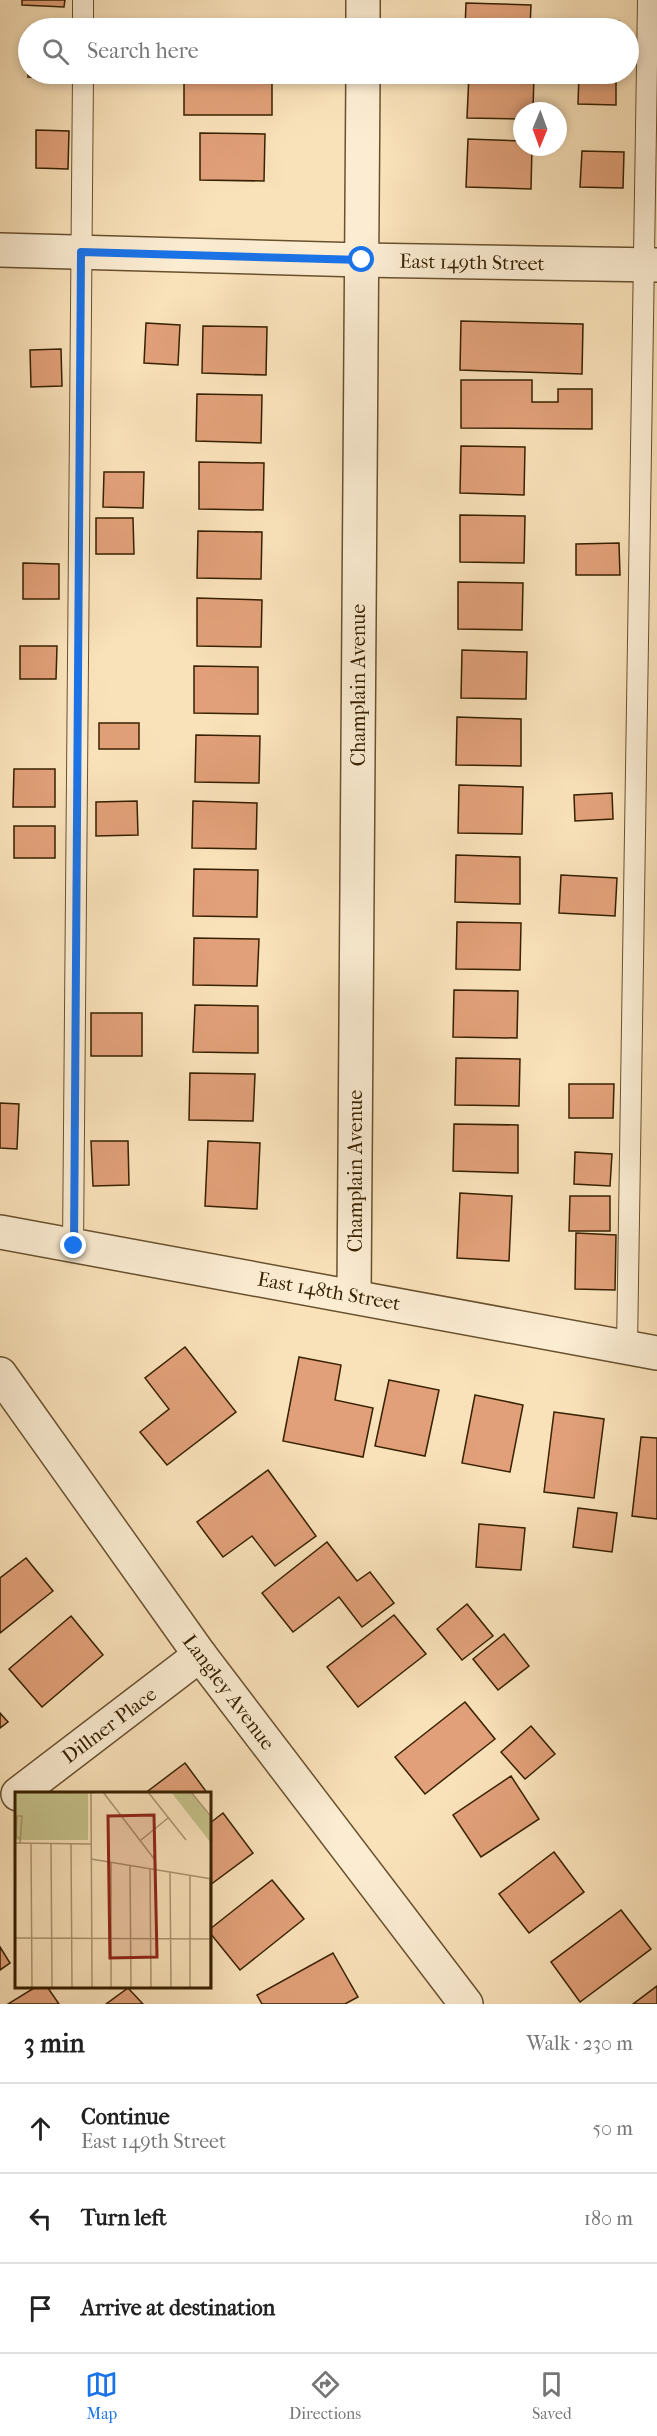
<!DOCTYPE html>
<meta charset="utf-8">
<style>
:root{--surface:#fff;--page:#f6f6f6;--text:#222;--muted:#767676;--line:#e0e0e0;--accent:#1a73e8}
body{margin:0;font-family:"IM FELL French Canon",serif;background:var(--page);color:var(--text)}
.compass{position:absolute;left:513px;top:102px;width:54px;height:54px;border-radius:50%;background:var(--surface);box-shadow:0 3px 9px #0003;rotate:181deg}
.stop{position:absolute;width:18px;height:18px;margin:-14px;border:4px solid #1a73e8;border-radius:50%;background:#fff}
.stop.end{background:#1a73e8;border-color:#fff;box-shadow:0 2px 6px #0008}
.list{margin:0;padding:0;list-style:none}
h2{display:flex;justify-content:space-between;align-items:center;height:78px;margin:0;padding:0 24px;font-size:26px}
h2 small{font-size:20px;font-weight:400;color:var(--muted)}
.list li{display:grid;grid-template-columns:39px 1fr auto;gap:18px;align-items:center;box-sizing:border-box;height:90px;padding:0 24px;border-top:2px solid var(--line)}
.list b{display:block;font-size:22px;white-space:nowrap}
.list p{margin:0;font-size:20px;white-space:nowrap;color:var(--muted)}
.list em{font-size:20px;font-style:normal;color:var(--muted)}
.icon{flex:none;width:33px;height:33px;fill:none;stroke:currentColor;stroke-width:2;stroke-linecap:round;stroke-linejoin:round}
.map{position:relative;flex:none;width:657px;height:2004px;overflow:hidden}
.search{position:absolute;background:var(--surface);box-shadow:0 3px 9px #0003;left:18px;right:18px;top:18px;height:66px;display:flex;align-items:center;gap:15px;box-sizing:border-box;padding:0 21px;border-radius:33px;color:var(--muted);font-size:22px}
.sheet{height:348px;background:var(--surface)}
nav{display:flex;justify-content:space-around;align-items:center;box-sizing:border-box;height:84px;border-top:2px solid var(--line);background:var(--surface);font-size:16px;color:var(--muted)}
nav a{display:grid;justify-items:center;gap:3px}
nav .on{color:var(--accent)}
.map>svg:first-child{display:block}
.building{fill:#e1a079;stroke:#372100;stroke-width:1.5}
.lines{fill:none;stroke-linecap:round;stroke-linejoin:round}
.lane-casing{stroke:#68512e;stroke-width:22}
.street-casing{stroke:#68512e;stroke-width:36}
.lane{stroke:#fbecd2;stroke-width:20}
.street{stroke:#fbecd2;stroke-width:33}
.route{stroke:#1a73e8;stroke-width:8}
.labels{text-anchor:middle;stroke-width:4.5;stroke-linejoin:round;paint-order:stroke}
.street-label{font-size:20px;fill:#372100;stroke:#fbecd2}
.inset-road{fill:none;stroke:#ab946f;stroke-width:1.5}
.view{fill:#8f2418;fill-opacity:0.15;stroke:#8f2418;stroke-width:3}
.inset-edge{fill:none;stroke:#372100;stroke-width:3}
</style>
<div class="map">
<svg width="657" height="2004" viewBox="0 0 657 2004">
<rect width="100%" height="100%" fill="#f9e1b9"/>
<filter id="stains"><feTurbulence type="fractalNoise" baseFrequency=".00333" numOctaves="4"/><feColorMatrix values="0 0 0 0 .2 0 0 0 0 .09 0 0 0 0 .02 0 0 0 .5 -.17"/></filter>
<radialGradient id="worn" r=".72"><stop offset=".6" stop-color="#630" stop-opacity="0"/><stop offset="1" stop-color="#630" stop-opacity=".3"/></radialGradient>
<!-- building -->
<g class="building">
<path d="M22,0H65L64,7L22,5Z"/>
<path d="M466,3L531,5L530,28H465Z"/>
<path d="M208,19L272,20L271,28H207Z"/>
<path d="M105,20L148,21L147,28H105Z"/>
<path d="M577,20L619,21V28H577Z"/>
<path d="M28,60V74H70V79L28,77Z"/>
<path d="M469,74H534L533,111H522V119L467,118Z"/>
<path d="M579,74H616V105L578,104Z"/>
<rect x="184" y="79" width="88" height="36"/>
<path d="M36,130L69,131L68,169L36,168Z"/>
<path d="M200,133L265,134L264,181L200,180Z"/>
<path d="M468,139L522,141V147H532L531,189L466,187Z"/>
<path d="M582,151L624,152L623,188L580,187Z"/>
<path d="M461,321L583,324L582,374L460,370Z"/>
<path d="M146,323L180,325L178,365L144,363Z"/>
<path d="M203,326L267,327L266,375L202,373Z"/>
<path d="M61,349L62,386L31,387L30,350Z"/>
<path d="M461,380H532V402H558V389H592V429L461,428Z"/>
<path d="M197,394L262,395L261,443L196,441Z"/>
<path d="M461,446L525,447L524,495L460,493Z"/>
<path d="M199,462L264,463L263,510L199,509Z"/>
<path d="M104,472H144L143,508L103,507Z"/>
<path d="M460,515L525,516L524,563L460,562Z"/>
<path d="M96,518H133L134,554H96Z"/>
<path d="M198,531L262,532L261,579L197,578Z"/>
<path d="M619,543L620,575H576V544Z"/>
<path d="M23,563L59,564V599H23Z"/>
<path d="M458,582L523,583L522,630L458,629Z"/>
<path d="M197,598L262,600L261,647L197,646Z"/>
<path d="M20,646H57L56,679H20Z"/>
<path d="M462,650L527,652L526,699L461,698Z"/>
<path d="M194,666L258,667V714L194,713Z"/>
<path d="M457,717L521,719V766L456,765Z"/>
<rect x="99" y="723" width="40" height="26"/>
<path d="M196,735L260,736L259,783L195,782Z"/>
<path d="M14,769H55V807H13Z"/>
<path d="M459,785L523,787L522,834L458,833Z"/>
<path d="M612,793L613,819L575,821L574,795Z"/>
<path d="M137,801L138,835L96,836V802Z"/>
<path d="M193,801L257,803L256,849L192,848Z"/>
<rect x="14" y="826" width="41" height="32"/>
<path d="M456,855L520,857V904L455,902Z"/>
<path d="M194,869L258,870L257,917L193,916Z"/>
<path d="M561,875L617,878L615,916L559,913Z"/>
<path d="M457,922L521,923L520,970L456,969Z"/>
<path d="M194,938L259,939L257,986L193,985Z"/>
<path d="M454,990L518,991L517,1038L453,1037Z"/>
<path d="M195,1005L258,1006V1053L193,1052Z"/>
<rect x="91" y="1013" width="51" height="43"/>
<path d="M456,1058L520,1059L519,1106L455,1105Z"/>
<path d="M190,1073L255,1074L253,1121L189,1120Z"/>
<path d="M569,1084H614L613,1118H569Z"/>
<path d="M0,1103L19,1104L17,1149L0,1148Z"/>
<path d="M454,1124L518,1125V1173L453,1171Z"/>
<path d="M91,1141H128L129,1185L93,1186Z"/>
<path d="M208,1141L260,1143L257,1209L205,1206Z"/>
<path d="M575,1152L612,1154L610,1186L574,1184Z"/>
<path d="M460,1193L512,1196L509,1261L457,1258Z"/>
<path d="M570,1196H610V1231H569Z"/>
<path d="M576,1233L616,1235L615,1290L575,1289Z"/>
<path d="M185,1347L236,1412L167,1465L140,1432L169,1409L145,1378Z"/>
<path d="M299,1357L341,1365L335,1400L373,1408L363,1457L283,1441Z"/>
<path d="M389,1380L439,1390L425,1456L375,1446Z"/>
<path d="M475,1395L523,1405L510,1472L462,1463Z"/>
<path d="M554,1412L604,1419L594,1498L544,1492Z"/>
<path d="M641,1437L657,1438V1519L632,1516Z"/>
<path d="M268,1470L316,1536L275,1566L252,1536L223,1557L197,1522Z"/>
<path d="M578,1508L617,1513L612,1552L573,1547Z"/>
<path d="M479,1524L525,1528L521,1570L476,1567Z"/>
<path d="M327,1542L357,1581L370,1572L394,1603L362,1627L339,1597L293,1632L262,1593Z"/>
<path d="M26,1558L53,1591L0,1633V1578Z"/>
<path d="M467,1604L493,1636L462,1660L437,1629Z"/>
<path d="M394,1615L426,1654L358,1707L327,1667Z"/>
<path d="M71,1616L103,1655L42,1707L9,1669Z"/>
<path d="M504,1634L529,1666L498,1690L473,1659Z"/>
<path d="M465,1702L495,1739L425,1794L395,1757Z"/>
<path d="M0,1713L8,1722L0,1728Z"/>
<path d="M531,1726L555,1754L525,1779L501,1752Z"/>
<path d="M185,1763L208,1794H144Z"/>
<path d="M511,1776L539,1819L481,1857L453,1815Z"/>
<path d="M223,1813L253,1853L210,1885V1823Z"/>
<path d="M554,1852L584,1892L529,1933L499,1894Z"/>
<path d="M272,1880L304,1919L240,1970L210,1933V1929Z"/>
<path d="M621,1910L651,1949L580,2002L551,1962Z"/>
<path d="M0,1947L10,1963L0,1970Z"/>
<path d="M333,1953L358,1997L345,2004H262L257,1995Z"/>
<path d="M657,1986V2004H633Z"/>
<path d="M34,1988H48L59,2004H8Z"/>
<path d="M128,1988L143,2004H106Z"/>
</g>
<g class="lines">
<defs>
<g id="lane">
<path d="M83,28V0"/>
<path d="M73,1246L83,74"/>
<path d="M627,1347L648,0"/>
</g>
<g id="street">
<path d="M363,28V0"/>
<path d="M0,250L361,260L657,265"/>
<path d="M0,1232L657,1353"/>
<path d="M354,1296L363,74"/>
<path d="M0,1374L200,1655L466,2004"/>
<path d="M18,1794L200,1655"/>
</g>
</defs>
<!-- lane casing -->
<use href="#lane" class="lane-casing"/>
<!-- street casing -->
<use href="#street" class="street-casing"/>
<!-- lane -->
<use href="#lane" class="lane"/>
<!-- street -->
<use href="#street" class="street"/>
</g>
<g class="lines">
<!-- route -->
<path class="route" d="M74,1246L81,252L362,260"/>
</g>
<g class="labels">
<!-- street labels -->
<g class="street-label">
<text transform="translate(472 262) rotate(1)" y="7">East 149th Street</text>
<text transform="translate(358 685) rotate(-90)" y="7">Champlain Avenue</text>
<text transform="translate(355 1171) rotate(-90)" y="7">Champlain Avenue</text>
<text transform="translate(329 1291) rotate(10)" y="7">East 148th Street</text>
<text transform="translate(229 1692) rotate(53)" y="7">Langley Avenue</text>
<text transform="translate(109 1725) rotate(-37)" y="7">Dillner Place</text>
</g>
</g>
<!-- overview -->
<g transform="translate(15 1792)">
<rect width="196" height="196" fill="#f9e1b9"/>
<path d="M0,0H73V48H0ZM156,0H176L196,27V51Z" fill="#c5c18a"/>
<path class="inset-road" d="M76,0L77,196M88,0L140,68V78M133,0L171,48M176,0L197,26M5,47L1,44L2,24H7L5,52M126,48L153,26M0,51L76,52M16,52L17,196M36,52L37,196M56,52L57,196M76,67L197,87M96,70V196M115,74L116,196M135,77L136,196M155,80L156,196M175,83V196M0,146L197,147M195,196V87"/>
<path class="view" d="M139,23L142,165L95,166L93,24Z"/>
<rect width="196" height="196" class="inset-edge"/>
</g>
<rect width="100%" height="100%" filter="url(#stains)"/>
<rect width="100%" height="100%" fill="url(#worn)"/>
</svg>
<svg class="compass" viewBox="-18 -18 36 36"><path d="M0-13l5 13h-10z" fill="#e53935"/><path d="M0 13l5-13h-10z" fill="#767676"/></svg>
<div class="stop" style="left:362px;top:260px"></div>
<div class="stop end" style="left:74px;top:1246px"></div>
<div class="search"><svg class="icon" aria-label="search" viewBox="0 0 24 24"><circle cx="10" cy="10" r="6"/><path d="M15 15l6 6"/></svg>Search here</div>
</div>
<section class="sheet">
<h2>3 min<small>Walk · 230 m</small></h2>
<ul class="list">
<li><svg class="icon" aria-label="ahead" viewBox="0 0 24 24"><path d="M12 20V5M6 11l6-6 6 6"/></svg><div><b>Continue</b><p>East 149th Street</p></div><em>50 m</em></li>
<li><svg class="icon" aria-label="left" viewBox="0 0 24 24"><path d="M17 20v-9H6M10 6l-5 5 5 5"/></svg><div><b>Turn left</b></div><em>180 m</em></li>
<li><svg class="icon" aria-label="arrive" viewBox="0 0 24 24"><path d="M6 21V4h12l-3 4 3 4H6"/></svg><div><b>Arrive at destination</b></div></li>
</ul>
</section>
<nav>
<a class="on"><svg class="icon" aria-label="map" viewBox="0 0 24 24"><path d="M3 6l6-2 6 2 6-2v14l-6 2-6-2-6 2zM9 4v14M15 6v14"/></svg>Map</a>
<a><svg class="icon" aria-label="directions" viewBox="0 0 24 24"><path d="M12 3l9 9-9 9-9-9zM9 14v-3h6M13 9l2 2-2 2"/></svg>Directions</a>
<a><svg class="icon" aria-label="saved" viewBox="0 0 24 24"><path d="M7 4h10v16l-5-4-5 4z"/></svg>Saved</a>
</nav>
